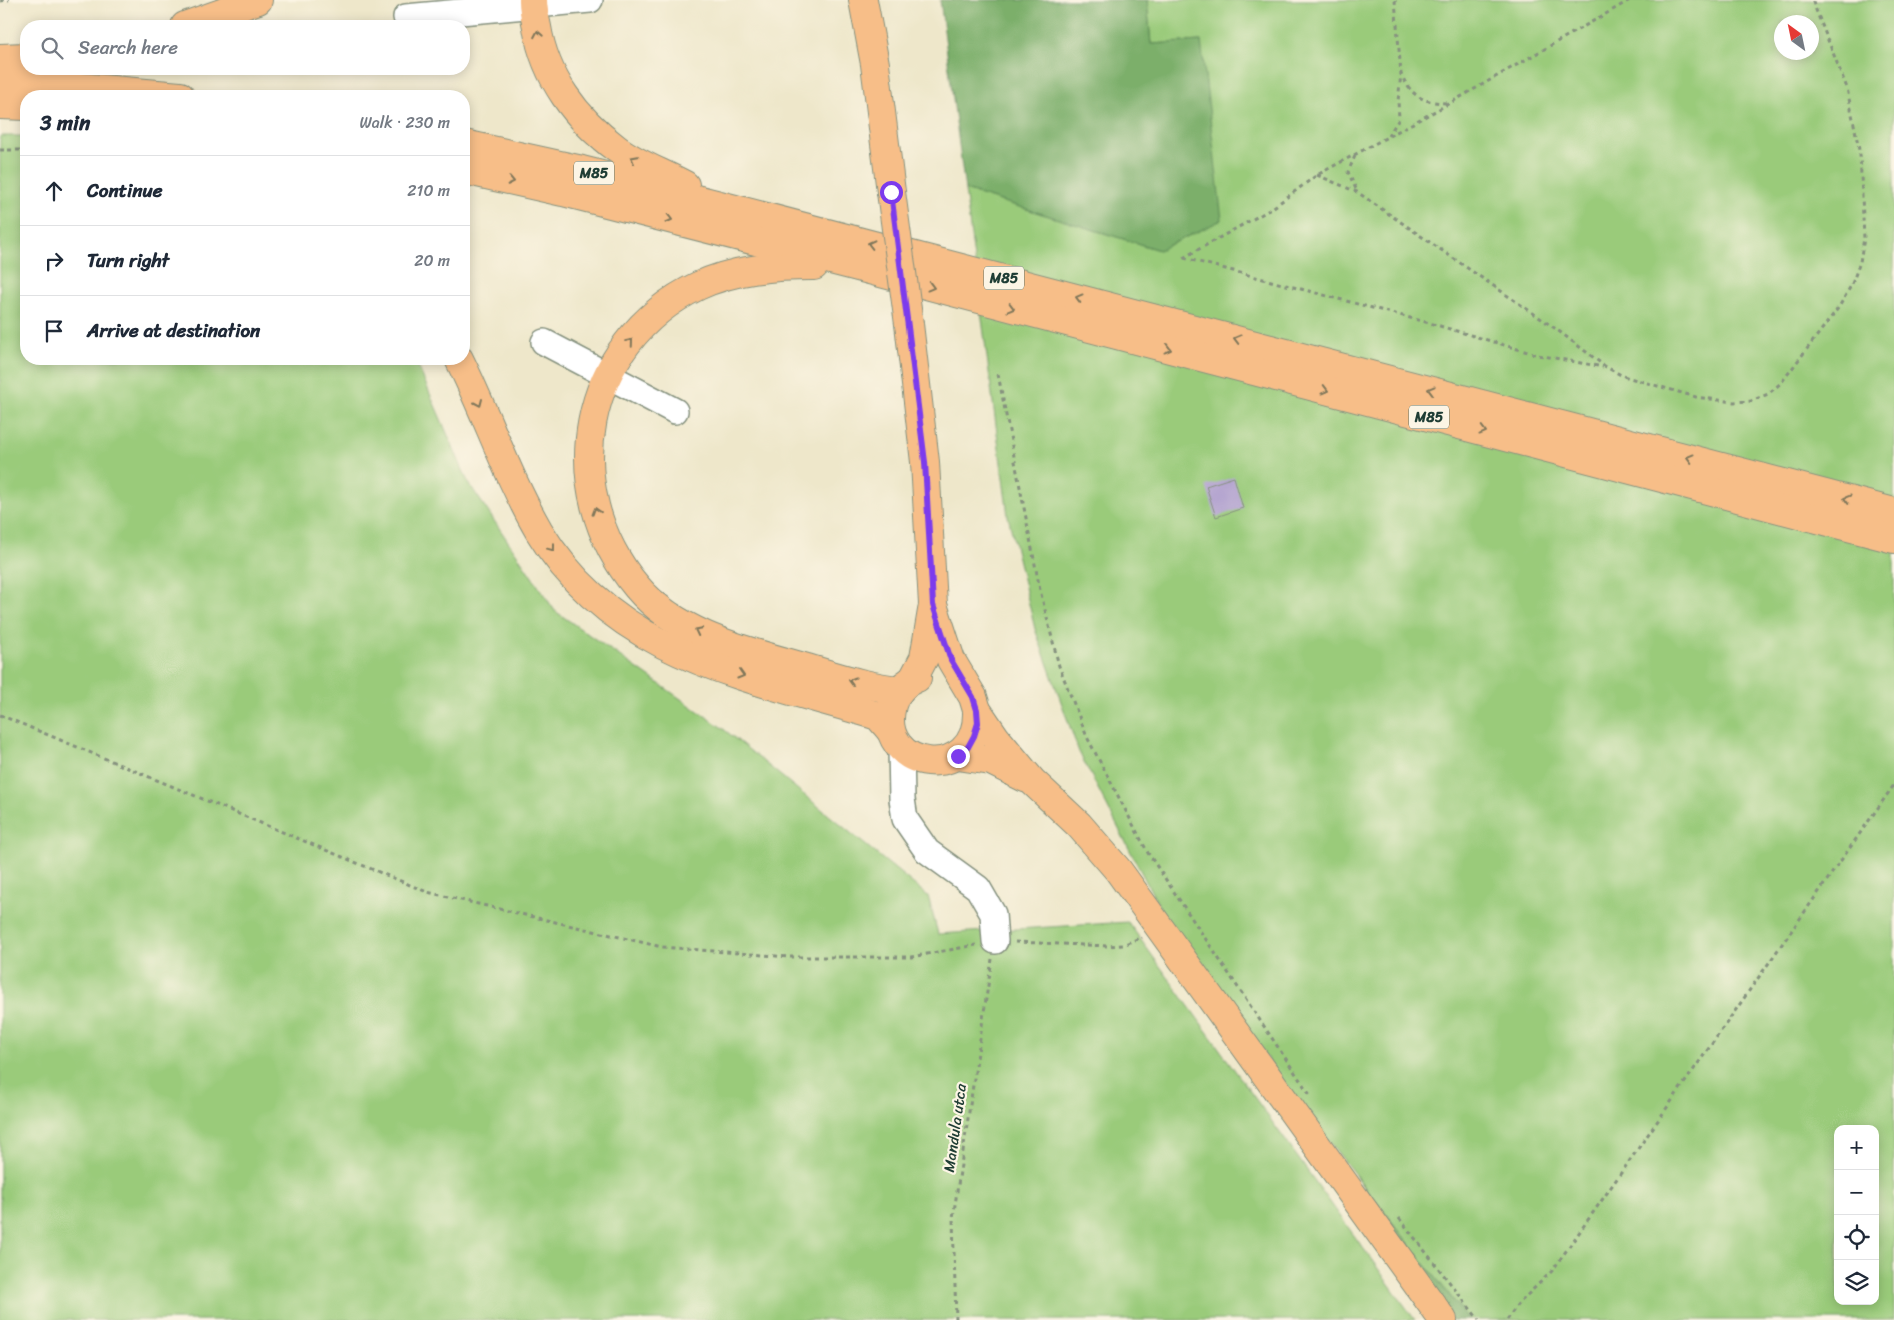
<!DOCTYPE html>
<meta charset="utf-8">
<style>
:root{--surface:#fff;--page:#f6f6f7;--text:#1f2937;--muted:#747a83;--line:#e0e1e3}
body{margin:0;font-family:Sriracha,sans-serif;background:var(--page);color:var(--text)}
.controls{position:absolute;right:15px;bottom:15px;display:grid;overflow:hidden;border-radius:10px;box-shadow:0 2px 12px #0003}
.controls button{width:45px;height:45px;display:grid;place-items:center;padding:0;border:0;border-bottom:1px solid var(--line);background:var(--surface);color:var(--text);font:25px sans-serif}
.compass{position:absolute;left:1774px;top:15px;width:45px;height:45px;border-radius:50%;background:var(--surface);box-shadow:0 2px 12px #0003;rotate:327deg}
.stop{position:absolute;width:15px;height:15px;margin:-11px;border:4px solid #7c3aed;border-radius:50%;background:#fff}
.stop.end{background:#7c3aed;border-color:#fff;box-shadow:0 1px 5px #0008}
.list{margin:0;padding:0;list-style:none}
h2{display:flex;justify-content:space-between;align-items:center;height:65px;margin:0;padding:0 20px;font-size:21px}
h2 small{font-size:16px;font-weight:400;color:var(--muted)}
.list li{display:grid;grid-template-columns:32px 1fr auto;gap:15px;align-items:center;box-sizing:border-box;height:70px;padding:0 20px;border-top:1px solid var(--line)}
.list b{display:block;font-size:19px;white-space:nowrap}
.list em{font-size:16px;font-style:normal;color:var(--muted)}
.icon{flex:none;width:28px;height:28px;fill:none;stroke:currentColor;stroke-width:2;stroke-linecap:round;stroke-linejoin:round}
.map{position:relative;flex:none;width:1894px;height:1320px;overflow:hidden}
.search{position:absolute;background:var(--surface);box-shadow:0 2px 12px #0003;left:20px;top:20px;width:450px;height:55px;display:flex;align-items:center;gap:12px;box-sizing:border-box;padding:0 18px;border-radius:20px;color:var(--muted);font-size:19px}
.panel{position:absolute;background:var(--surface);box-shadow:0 2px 12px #0003;left:20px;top:90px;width:450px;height:275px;border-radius:20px}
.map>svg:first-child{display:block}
.green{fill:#9acb7a;stroke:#5c8457;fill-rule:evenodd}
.forest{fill:#7baf6a;stroke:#4d764f}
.building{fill:#b5a6d0}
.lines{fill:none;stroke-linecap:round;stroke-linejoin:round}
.minor-casing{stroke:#86927f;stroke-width:28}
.major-casing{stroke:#86927f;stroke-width:30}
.highway-casing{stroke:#86927f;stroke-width:30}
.path{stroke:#86927f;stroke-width:3;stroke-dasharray:4 4;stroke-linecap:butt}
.minor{stroke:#fff;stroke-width:25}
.major{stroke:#f7be88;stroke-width:28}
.highway{stroke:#f7be88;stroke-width:28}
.major-bridge-casing{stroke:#86927f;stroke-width:30;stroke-linecap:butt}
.major-bridge{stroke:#f7be88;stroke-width:28}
.oneway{stroke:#80775a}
.route{stroke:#7c3aed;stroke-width:6}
.labels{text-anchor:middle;stroke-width:4.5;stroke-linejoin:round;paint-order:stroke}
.shield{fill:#fcf5e5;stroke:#617469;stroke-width:1}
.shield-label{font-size:14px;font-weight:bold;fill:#1f3d34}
.street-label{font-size:15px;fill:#1f3d34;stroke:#fcf5e5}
</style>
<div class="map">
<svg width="1894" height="1320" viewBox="0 0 1894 1320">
<rect width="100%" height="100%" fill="#fcf5e5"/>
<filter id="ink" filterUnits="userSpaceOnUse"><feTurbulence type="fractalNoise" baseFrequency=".02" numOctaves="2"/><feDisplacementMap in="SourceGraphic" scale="10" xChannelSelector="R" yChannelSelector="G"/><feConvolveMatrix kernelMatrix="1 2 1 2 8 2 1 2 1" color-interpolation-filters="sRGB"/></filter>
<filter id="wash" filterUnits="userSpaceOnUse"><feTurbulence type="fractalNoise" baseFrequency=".0096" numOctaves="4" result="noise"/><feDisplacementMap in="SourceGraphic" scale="20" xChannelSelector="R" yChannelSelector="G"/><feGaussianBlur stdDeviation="1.12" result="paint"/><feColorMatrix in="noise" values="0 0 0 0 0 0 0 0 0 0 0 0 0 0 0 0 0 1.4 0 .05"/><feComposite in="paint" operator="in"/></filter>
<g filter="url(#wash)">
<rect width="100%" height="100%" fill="#eee7ca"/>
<!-- green -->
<g class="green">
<path d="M1147,0H1894V1320H1469L1302,1107L1166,920L1079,752L1035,629L1008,516L965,190L1159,250L1201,41L1151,44ZM1782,22H1812V52H1782ZM1838,1129H1875V1301H1838Z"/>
<path d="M0,136H26V359H415L468,482L555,611L721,727L928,896L938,934L1128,922L1415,1320H0Z"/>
</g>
<!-- forest -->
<g class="forest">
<path d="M940,0H1147L1151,44L1201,41L1222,220L1159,250L965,190Z"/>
<path d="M1355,1175L1469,1320H1452Z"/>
</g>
<g id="blocks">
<!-- building -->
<path class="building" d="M1234,477L1243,508L1216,517L1206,486Z"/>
</g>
</g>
<g filter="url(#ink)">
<use href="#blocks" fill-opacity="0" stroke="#86927f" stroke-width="1"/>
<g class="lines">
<defs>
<g id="minor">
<path d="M406,17L590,0"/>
<path d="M544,342L675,411"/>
<path d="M901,748L902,799L905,819L927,851L978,888L993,914L995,941"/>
</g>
<g id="major">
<path d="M863,0L875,64L891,192"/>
<path d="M909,324L925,462L933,605L924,658L913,679"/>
<path d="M933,605L951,660L973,697L977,710L996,738L1032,781L1079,825L1118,870L1443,1320"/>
<path d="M917,678C905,682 895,693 892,705C874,772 980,786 977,710"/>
<path d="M958,756L991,761L1025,778"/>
</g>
<g id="highway">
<path d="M533,0C533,9 535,18 537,27C545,77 576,119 617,149C637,164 663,173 685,185"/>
<path d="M185,26L258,0"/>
<path d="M0,58L26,57"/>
<path d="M0,80L180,96"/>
<path d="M0,105L26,106"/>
<path d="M464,144L582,170L724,206L1894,512"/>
<path d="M464,170L563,192L850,265L1894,539"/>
<path d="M814,266C775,266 734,269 698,286C580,343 555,489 637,587C678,636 748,651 807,668C838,677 868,687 900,690"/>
<path d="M459,359C487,415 507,476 539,531C615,657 749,677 878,716L890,730"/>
</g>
</defs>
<!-- minor casing -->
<use href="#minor" class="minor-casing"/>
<!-- major casing -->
<use href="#major" class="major-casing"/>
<!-- highway casing -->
<use href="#highway" class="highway-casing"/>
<!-- path -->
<g class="path">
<path d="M1395,0L1401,74C1411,96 1423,103 1448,103"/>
<path d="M0,1L9,0"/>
<path d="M1388,136L1399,119L1398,101L1401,74"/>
<path d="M0,150H26"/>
<path d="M1355,156L1348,172L1357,191"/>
<path d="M1317,175L1357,192L1556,329L1606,367L1623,376L1696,397L1734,402L1751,401L1768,394L1781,383L1839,307L1852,284L1860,262L1864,238L1860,155L1847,88L1812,0"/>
<path d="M1183,258L1271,209L1317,175L1450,103L1630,0"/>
<path d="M1184,258L1433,324L1538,355L1603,367"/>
<path d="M998,374L1040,590L1059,666L1087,737L1148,853L1310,1095"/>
<path d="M0,715L427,892L662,947L789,957H911L976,945"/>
<path d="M1015,942L1108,946L1123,945L1142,937"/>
<path d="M1399,1218L1479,1320"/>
<path d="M956,1320L953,1218L992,959"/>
<path d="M1507,1320L1517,1305L1552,1271L1894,785"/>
</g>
<!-- minor -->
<use href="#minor" class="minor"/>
<!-- major -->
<use href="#major" class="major"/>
<!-- highway -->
<use href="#highway" class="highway"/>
<defs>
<path id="major-bridge" d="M891,192L909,324"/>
</defs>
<!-- major-bridge casing -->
<use href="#major-bridge" class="major-bridge-casing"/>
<!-- major-bridge -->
<use href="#major-bridge" class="major-bridge"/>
</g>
<!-- one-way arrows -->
<defs><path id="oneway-chevron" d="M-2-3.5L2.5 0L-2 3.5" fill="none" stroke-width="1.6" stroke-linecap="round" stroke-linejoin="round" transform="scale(1.25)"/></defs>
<g class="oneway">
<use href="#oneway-chevron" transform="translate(538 34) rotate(-100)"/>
<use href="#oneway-chevron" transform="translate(634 159) rotate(-152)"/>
<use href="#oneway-chevron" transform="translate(511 181) rotate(12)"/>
<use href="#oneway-chevron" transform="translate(669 219) rotate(14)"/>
<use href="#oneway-chevron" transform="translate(871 244) rotate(-166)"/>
<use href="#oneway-chevron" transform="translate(931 287) rotate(15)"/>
<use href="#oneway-chevron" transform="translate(1079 298) rotate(-165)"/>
<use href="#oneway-chevron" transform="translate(1011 308) rotate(15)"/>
<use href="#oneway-chevron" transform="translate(1237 339) rotate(-165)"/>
<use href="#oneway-chevron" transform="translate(630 342) rotate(-50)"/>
<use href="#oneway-chevron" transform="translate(1168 349) rotate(15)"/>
<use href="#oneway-chevron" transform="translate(1325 390) rotate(15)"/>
<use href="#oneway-chevron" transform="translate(1431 390) rotate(-165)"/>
<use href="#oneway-chevron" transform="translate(479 403) rotate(66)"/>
<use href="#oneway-chevron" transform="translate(1483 431) rotate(15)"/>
<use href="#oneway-chevron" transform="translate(1690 458) rotate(-165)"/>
<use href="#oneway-chevron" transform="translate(1847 499) rotate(-165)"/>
<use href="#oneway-chevron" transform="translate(596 511) rotate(-107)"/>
<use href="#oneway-chevron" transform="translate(552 548) rotate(53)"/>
<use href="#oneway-chevron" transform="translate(698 631) rotate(-153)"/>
<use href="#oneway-chevron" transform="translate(741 675) rotate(17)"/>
<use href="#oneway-chevron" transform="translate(852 681) rotate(-164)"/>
</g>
</g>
<g class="lines" filter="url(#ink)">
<!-- route -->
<path class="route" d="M891,192L925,462L933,605L951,660L973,697L977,710L978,723L974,736L968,747L958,756"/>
</g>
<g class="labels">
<!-- shield labels -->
<g class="shield">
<rect x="574" y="161.5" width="40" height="23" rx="4"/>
<rect x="984" y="266.5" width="40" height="23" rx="4"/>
<rect x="1409" y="405.5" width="40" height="23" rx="4"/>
</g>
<g class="shield-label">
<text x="594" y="178">M85</text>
<text x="1004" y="283">M85</text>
<text x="1429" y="422">M85</text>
</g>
<!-- street labels -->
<g class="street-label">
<text transform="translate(955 1128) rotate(-82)" y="5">Mandula utca</text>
</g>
</g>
</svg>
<div class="controls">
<button>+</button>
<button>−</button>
<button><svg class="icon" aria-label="locate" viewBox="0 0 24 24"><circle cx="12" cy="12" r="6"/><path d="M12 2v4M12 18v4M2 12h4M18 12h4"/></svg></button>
<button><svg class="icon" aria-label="layers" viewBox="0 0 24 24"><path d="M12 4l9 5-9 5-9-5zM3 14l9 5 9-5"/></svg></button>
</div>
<svg class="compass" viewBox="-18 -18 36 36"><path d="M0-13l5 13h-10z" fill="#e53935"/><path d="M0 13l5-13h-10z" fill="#747a83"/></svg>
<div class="stop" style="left:891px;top:192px"></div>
<div class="stop end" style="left:958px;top:756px"></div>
<div class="search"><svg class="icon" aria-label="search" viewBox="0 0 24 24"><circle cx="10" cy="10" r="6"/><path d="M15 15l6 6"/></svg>Search here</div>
<section class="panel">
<h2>3 min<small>Walk · 230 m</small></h2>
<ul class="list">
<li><svg class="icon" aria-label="ahead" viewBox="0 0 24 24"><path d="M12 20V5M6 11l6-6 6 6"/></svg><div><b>Continue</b></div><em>210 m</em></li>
<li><svg class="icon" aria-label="right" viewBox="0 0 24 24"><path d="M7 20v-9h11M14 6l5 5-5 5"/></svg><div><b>Turn right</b></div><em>20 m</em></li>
<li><svg class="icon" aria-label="arrive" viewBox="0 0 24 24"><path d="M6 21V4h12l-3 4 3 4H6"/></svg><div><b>Arrive at destination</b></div></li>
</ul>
</section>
</div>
